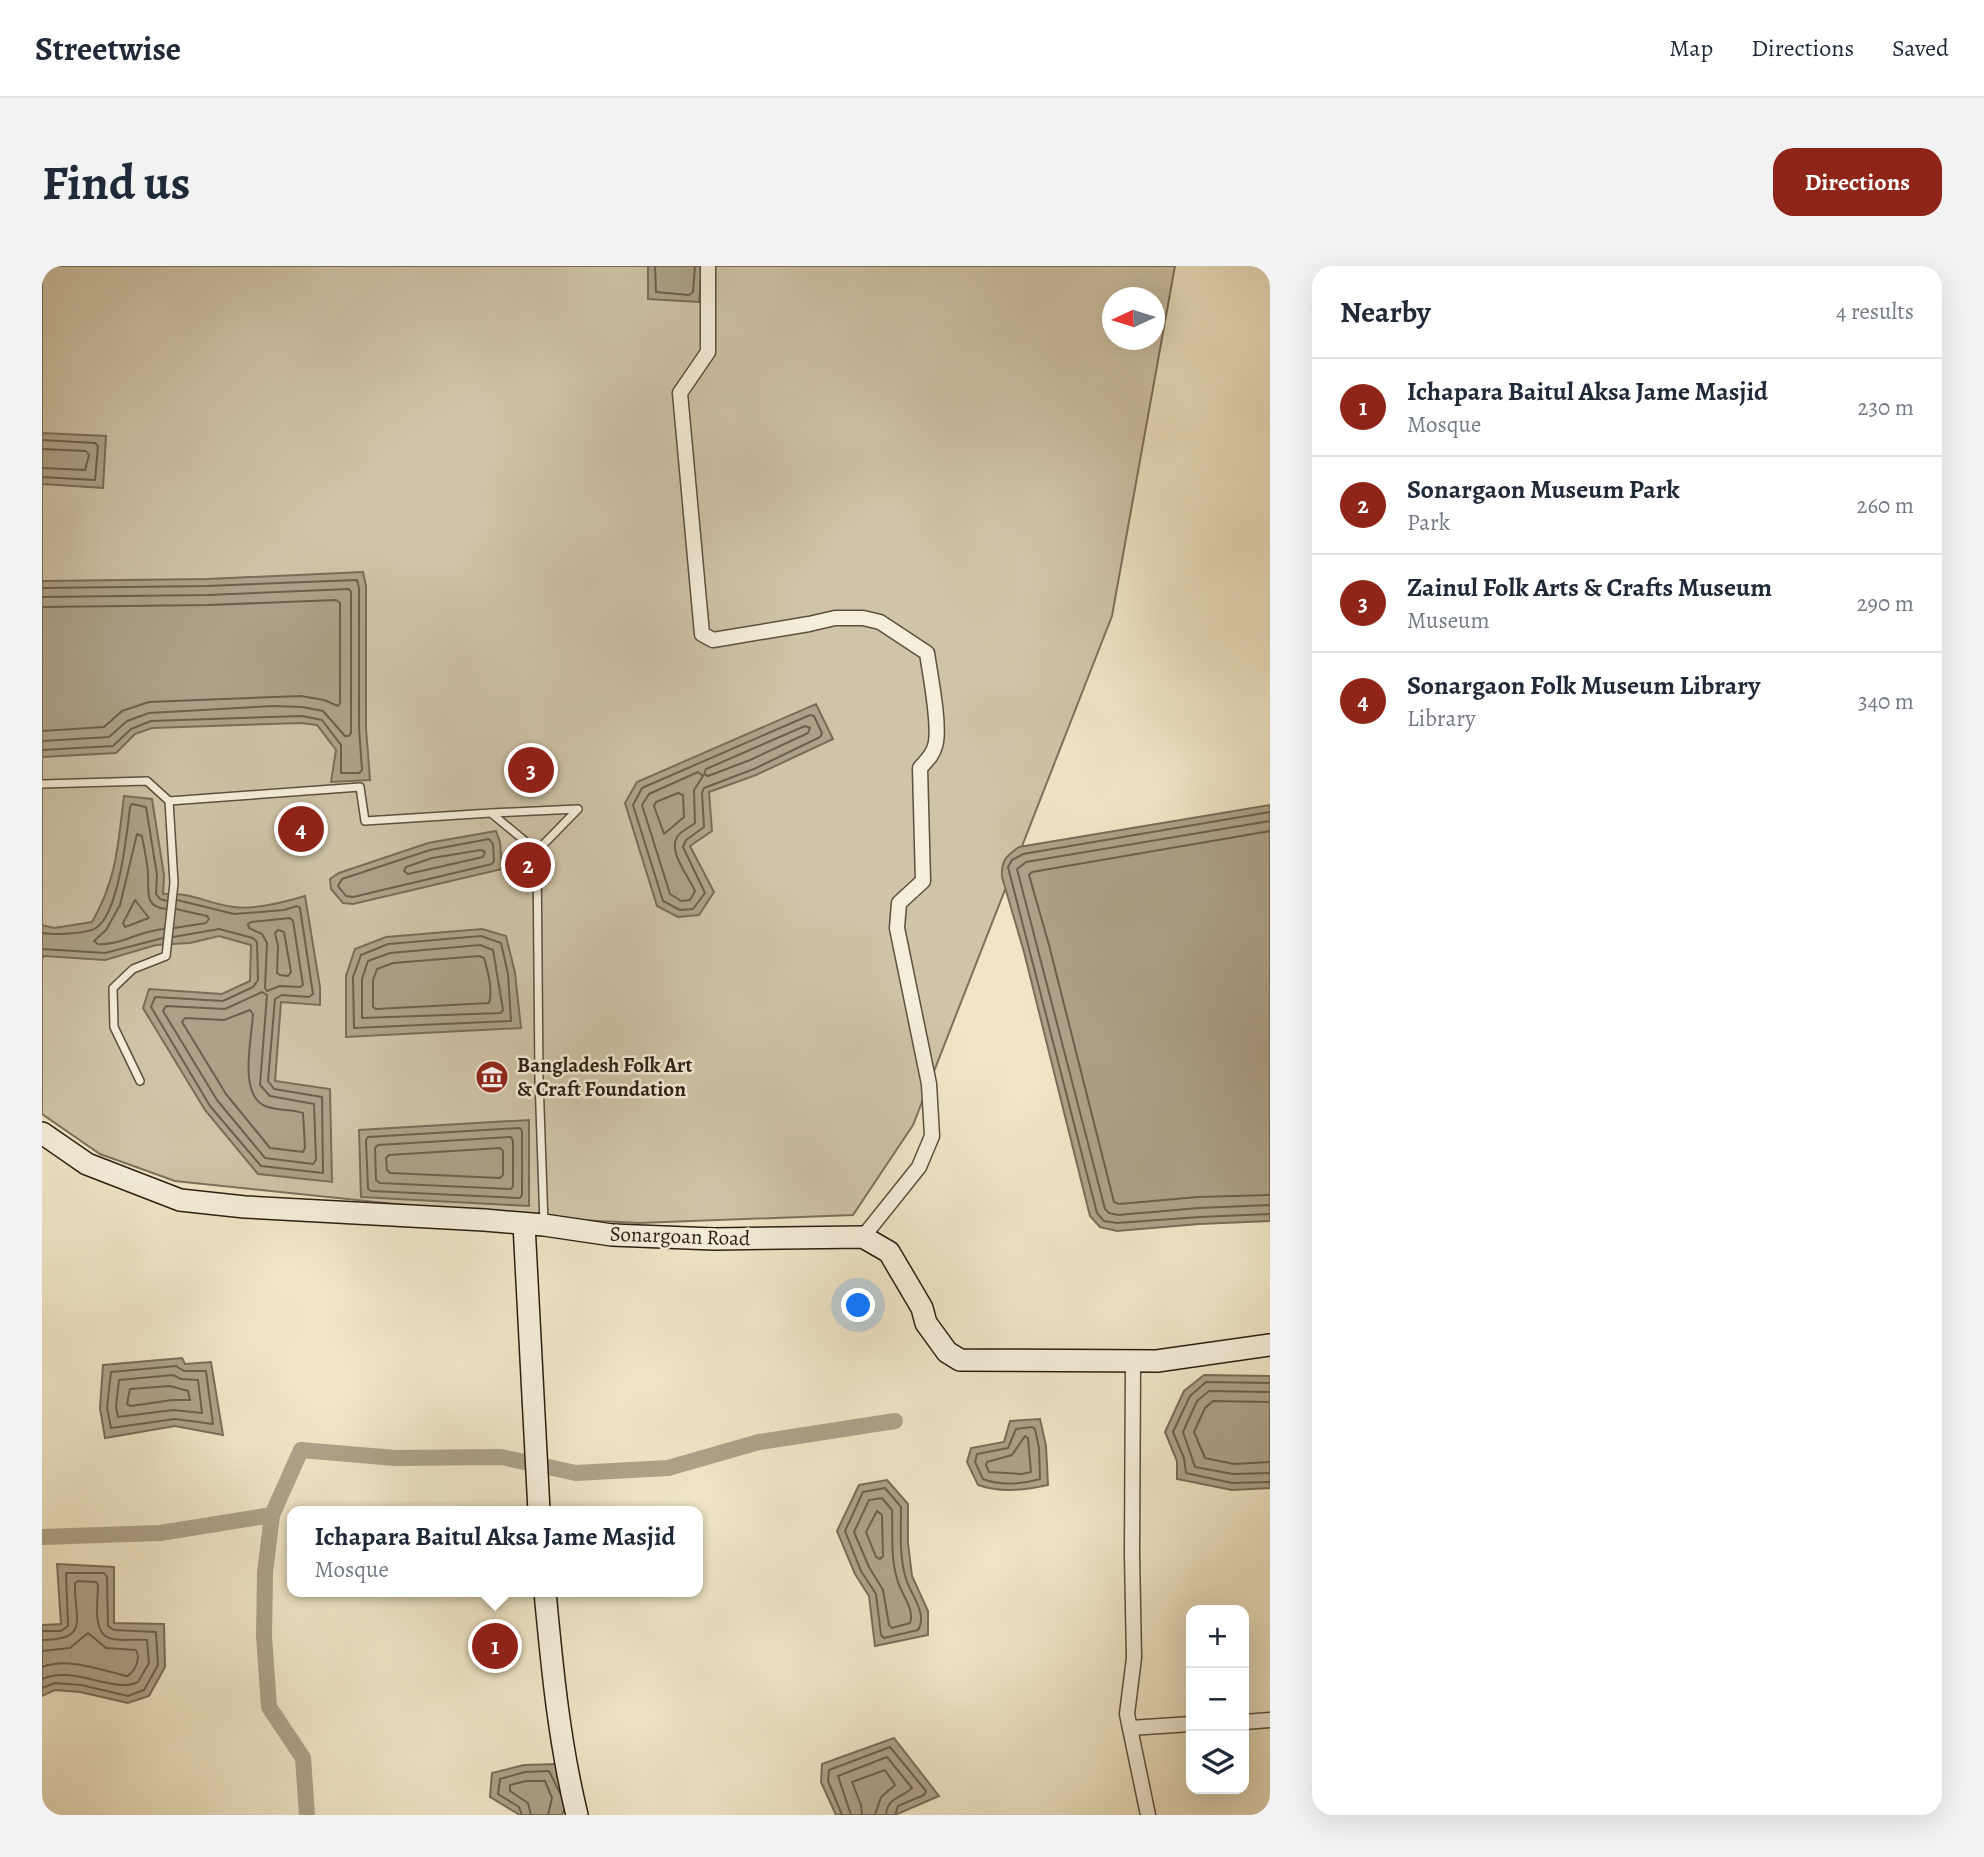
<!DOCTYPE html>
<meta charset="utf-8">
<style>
:root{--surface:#fff;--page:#f2f2f3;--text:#1f2937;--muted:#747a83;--line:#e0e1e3;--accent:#8f2418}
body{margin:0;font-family:Alegreya,serif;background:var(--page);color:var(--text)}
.controls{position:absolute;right:21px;bottom:21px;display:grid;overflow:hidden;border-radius:14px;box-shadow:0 7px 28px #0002}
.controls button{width:63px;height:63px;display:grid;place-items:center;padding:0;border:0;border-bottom:2px solid var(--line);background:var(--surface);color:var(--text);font:35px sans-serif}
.compass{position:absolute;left:1060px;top:21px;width:63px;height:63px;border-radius:50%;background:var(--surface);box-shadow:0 7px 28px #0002;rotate:266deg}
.you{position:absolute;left:817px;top:1040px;width:24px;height:24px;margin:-18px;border:5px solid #fff;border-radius:50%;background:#1a73e8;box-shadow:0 0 0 10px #1a73e833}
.badge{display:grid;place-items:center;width:46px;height:46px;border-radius:50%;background:var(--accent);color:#fff;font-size:23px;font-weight:700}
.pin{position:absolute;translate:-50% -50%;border:4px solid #fff;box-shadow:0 2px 7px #0006}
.popup{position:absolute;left:245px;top:1240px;width:416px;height:91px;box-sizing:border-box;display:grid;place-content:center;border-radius:14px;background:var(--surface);filter:drop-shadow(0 2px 5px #0005);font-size:23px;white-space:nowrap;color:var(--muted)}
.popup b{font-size:26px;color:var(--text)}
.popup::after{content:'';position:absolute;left:50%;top:100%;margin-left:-14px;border:14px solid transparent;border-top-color:var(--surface)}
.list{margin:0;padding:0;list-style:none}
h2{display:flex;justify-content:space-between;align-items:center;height:91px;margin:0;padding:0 28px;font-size:30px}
h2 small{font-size:23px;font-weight:400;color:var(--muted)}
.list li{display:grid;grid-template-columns:46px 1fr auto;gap:21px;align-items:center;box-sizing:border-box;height:98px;padding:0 28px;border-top:2px solid var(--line)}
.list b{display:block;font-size:26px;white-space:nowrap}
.list p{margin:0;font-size:23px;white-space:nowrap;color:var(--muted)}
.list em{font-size:23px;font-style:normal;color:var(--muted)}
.icon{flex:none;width:38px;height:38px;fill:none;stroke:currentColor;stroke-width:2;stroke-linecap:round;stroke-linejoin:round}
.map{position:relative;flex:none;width:1228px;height:1549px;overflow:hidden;border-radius:21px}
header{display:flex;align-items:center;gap:42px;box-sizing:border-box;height:98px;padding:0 35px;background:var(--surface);border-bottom:2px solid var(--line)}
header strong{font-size:33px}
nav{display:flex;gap:38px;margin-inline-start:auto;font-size:24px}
.intro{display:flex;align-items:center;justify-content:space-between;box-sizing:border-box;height:168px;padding:0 42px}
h1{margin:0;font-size:49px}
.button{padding:18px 32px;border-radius:21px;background:var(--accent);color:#fff;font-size:24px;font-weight:700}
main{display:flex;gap:42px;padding:0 42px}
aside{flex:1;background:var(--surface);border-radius:21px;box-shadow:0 7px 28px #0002}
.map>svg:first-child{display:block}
.green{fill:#cfc4a7;stroke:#7d715c;stroke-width:2;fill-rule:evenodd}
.water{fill:#ada288;stroke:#796d58;stroke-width:2}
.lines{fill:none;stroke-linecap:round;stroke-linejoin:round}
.shore{stroke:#6c604c;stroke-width:2}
.canal{stroke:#ada288;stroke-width:16}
.lane-casing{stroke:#5c503e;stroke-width:10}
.street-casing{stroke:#5c503e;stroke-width:17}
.secondary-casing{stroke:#2b1e11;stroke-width:24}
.lane{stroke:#f5efda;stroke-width:7}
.street{stroke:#f5efda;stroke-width:14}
.secondary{stroke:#f5efda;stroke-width:21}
.labels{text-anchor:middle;stroke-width:5;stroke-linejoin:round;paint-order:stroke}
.poi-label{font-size:21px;font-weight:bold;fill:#2b1e11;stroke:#f5efda;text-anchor:start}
.street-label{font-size:21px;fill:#2b1e11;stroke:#f5efda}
</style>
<header>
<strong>Streetwise</strong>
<nav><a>Map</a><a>Directions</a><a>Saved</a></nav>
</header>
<div class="intro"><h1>Find us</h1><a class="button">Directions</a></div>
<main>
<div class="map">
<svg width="1228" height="1549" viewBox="0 0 1228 1549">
<rect width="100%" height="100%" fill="#f0e6c6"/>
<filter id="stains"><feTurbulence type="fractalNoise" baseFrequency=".00286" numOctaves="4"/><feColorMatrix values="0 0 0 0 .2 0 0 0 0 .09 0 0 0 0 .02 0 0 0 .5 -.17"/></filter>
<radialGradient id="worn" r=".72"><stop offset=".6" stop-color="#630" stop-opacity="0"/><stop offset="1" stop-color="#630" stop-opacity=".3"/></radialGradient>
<!-- green -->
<path class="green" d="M0,0H1133L1070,350L871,859L811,949L597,957L477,951L133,915L58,888L0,848ZM1070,32H1112V74H1070Z"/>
<!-- water -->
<g class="water">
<path d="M606,0H660L657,36L606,33Z"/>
<path d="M0,167L64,170L61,222L0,218Z"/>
<path d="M321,306L324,320V462L328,514L289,516L294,484L275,459L259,457L110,462L93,468L74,487L0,491V315L165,313Z"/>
<path d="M774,438L791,473L714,509L667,526L670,565L648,580L672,626L657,649L636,651L615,640L583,537L595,516Z"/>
<path d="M82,530L110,533L122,609L121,628C151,626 165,638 192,641C213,644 243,636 263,630L278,721V739L239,736L233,815L288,823L290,916L216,908L163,844L101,742L107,723L180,728L208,715L209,679L177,670L148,677L114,679L63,694L2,690L0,692V659L12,662L50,656C75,613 76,578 82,530Z"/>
<path d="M1228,539V955L1157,958L1075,965L1058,961L1048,950L982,686L960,611C959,595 964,590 977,581Z"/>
<path d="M454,565L458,576L460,603L311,638L301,637L289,623L288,613L297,607L386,577Z"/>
<path d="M440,663L464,670L473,707L479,762L304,771V710L313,683L344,671Z"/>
<path d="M487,854V940L319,931L317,864Z"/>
<path d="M140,1092L143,1098L169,1096L181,1169L133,1160L63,1172L58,1142L61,1099Z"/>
<path d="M1162,1109L1228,1110V1222L1190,1224L1135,1213V1195L1123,1166L1142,1125Z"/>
<path d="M998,1153L1004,1180L1006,1219C983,1224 959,1227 936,1219L925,1196L929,1182L962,1176L968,1155Z"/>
<path d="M845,1214L866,1238V1277L870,1310L886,1345V1369L833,1380L827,1330L813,1308L795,1265L817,1219Z"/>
<path d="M15,1298L72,1301V1357L122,1358L123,1401L107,1430L86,1437L38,1426L13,1424L0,1430V1359L19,1358Z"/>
<path d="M852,1472L897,1530L853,1549H794L779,1516L780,1498Z"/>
<path d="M514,1498L527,1533L520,1549H478L448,1531L450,1507L482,1499Z"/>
</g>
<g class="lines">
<!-- shore -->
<g class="shore">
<path d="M613,0L614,26L647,29L651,26L653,0"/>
<path d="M0,174L53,177L56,180L53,214L0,211"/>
<path d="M0,183L44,185L47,189L43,204L0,202"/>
<path d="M0,322L165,320L315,314L317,322V462L320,504L317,507H299V479L280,454L260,450L109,455L89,463L71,480L0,484"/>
<path d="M0,331L166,329L307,323L309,326V467L307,470H303L281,445L260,441L231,440L107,447L85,455L67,471L0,475"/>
<path d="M0,341L166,339L294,334L298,337V437L296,440L282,434L259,430L107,436L80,445L62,461L0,465"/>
<path d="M768,449L772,450L780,467L778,471L712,503L662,522L660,527L662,561L644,574L641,581L663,627L651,643L638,644L621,635L591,539L600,522Z"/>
<path d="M763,460L768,462L766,467L708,494L666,510L662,508L664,503Z"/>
<path d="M656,506L661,510L652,524L653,557C648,561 639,565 635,571C626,586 647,611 653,625L648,634L639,635L628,628L600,539L607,528Z"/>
<path d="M636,527L641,529L642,551L622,568L612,540L614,536Z"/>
<path d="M1228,546L981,588L970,594L966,601L1055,947L1062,955L1075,957L1157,951L1228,948"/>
<path d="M1228,555L984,596L975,603L1063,943L1067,947L1076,949L1157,942L1228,939"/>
<path d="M1228,565L990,606L987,609L1007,679L1072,936L1077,938L1156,931L1228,929"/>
<path d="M447,573L451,578L452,595L450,598L311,631L304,630L296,620L300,613L388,584Z"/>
<path d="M439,584L443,586L441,591L366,608L362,605L364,601L390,592Z"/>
<path d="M93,634L107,652L83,661L81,657Z"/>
<path d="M248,652L251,655L261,719L258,721L238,720L225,725L223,722L225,677L220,668L207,662L206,658L209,656Z"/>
<path d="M132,662L164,657L167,653L165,650L134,643"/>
<path d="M122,663C99,664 78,680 56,678L52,675L64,664L78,639L95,568L100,570C102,583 106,597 106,609C107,625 102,641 124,643"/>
<path d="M236,664L242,666L249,706L246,710L238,709L235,707L236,680L233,667Z"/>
<path d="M0,667C11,669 45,668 54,662C77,647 85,567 88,541L90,538L104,541L115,609L114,628L118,633L125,635"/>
<path d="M439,670L459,677L466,708L469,755L312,762L311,711L319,689L346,678Z"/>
<path d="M131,671L177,663L211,672L215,676L216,714L211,721L181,735L113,731L109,741L168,840L219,900L281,907L280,831L232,823L226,815L233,733L240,729L267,731L271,728L258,642L255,640L242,644L192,648L135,634"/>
<path d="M438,679L451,684L461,744L459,747L320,752V713L326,695L348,687Z"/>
<path d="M0,683L63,687L121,672"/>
<path d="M437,690L442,692C446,706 451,724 447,737L334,743L331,741V714L335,703L351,697Z"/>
<path d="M220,726L225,729L218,819L228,830L272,838L274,894L271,898L223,892L175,834L121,745L124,740L183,743Z"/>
<path d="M208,744L211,748C210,772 196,828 223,840C235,845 249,843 261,847L263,882L261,886L228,882L184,828L140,756L143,752L182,754Z"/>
<path d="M478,862L480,865V929L478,932L329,925L326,923L324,874L326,871Z"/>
<path d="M469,871L471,875V920L469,923L338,917L334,914L333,882L336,879Z"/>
<path d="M458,882L461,885V909L458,912L348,907L345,904L344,892L347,889Z"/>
<path d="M134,1100L142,1105H164L171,1158L133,1153L69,1162L65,1142L69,1106Z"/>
<path d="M131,1109L139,1113L156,1114L160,1147L131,1144L76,1151L74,1141L77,1114Z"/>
<path d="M1228,1117L1164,1116L1148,1130L1131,1166L1142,1192L1144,1207L1190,1217L1228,1216"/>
<path d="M128,1120L146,1125L148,1134H130L89,1140L85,1138L88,1123Z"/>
<path d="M1228,1126L1167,1125L1155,1135L1141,1166L1153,1201L1191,1208L1228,1207"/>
<path d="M1228,1136L1171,1135L1163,1142L1152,1166L1163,1192L1192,1198L1228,1196"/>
<path d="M990,1161L993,1163L997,1182L998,1213C981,1218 958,1220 941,1213L933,1196L935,1188L966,1182L974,1163Z"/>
<path d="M983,1170L986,1172L989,1206L980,1208L947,1206L944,1199L945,1196L970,1189Z"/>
<path d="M843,1222L859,1241C859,1264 857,1290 864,1313C869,1329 886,1348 876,1364L842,1372L839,1369L834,1328L819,1305L803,1265L821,1226Z"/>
<path d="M840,1232L850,1244C851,1267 848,1293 856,1316C860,1329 873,1344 868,1357L850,1362L847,1359L841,1324L827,1301L812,1266L827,1234Z"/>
<path d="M835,1245L840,1249L841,1290L838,1293L834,1291L824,1266Z"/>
<path d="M0,1365H19L26,1360L24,1307H62L65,1311L66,1360L72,1364L114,1366L116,1399L102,1424L86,1430L39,1419L13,1417L0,1422"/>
<path d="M0,1374C49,1374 32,1352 33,1317L36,1315L54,1316L56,1319C56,1335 49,1370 71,1373C82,1375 94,1373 105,1374L107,1397L96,1416C71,1428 33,1399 0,1413"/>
<path d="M0,1385L28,1382L46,1367L64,1382L94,1384C99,1392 93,1406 85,1410C59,1404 26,1391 0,1401"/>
<path d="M480,1549L477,1541L456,1528L458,1513L483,1506L507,1505L518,1527"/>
<path d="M489,1549L486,1537L468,1525V1519L484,1515H503L510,1532L506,1549"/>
<path d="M800,1549L786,1515L787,1504L848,1481L884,1525L882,1529L856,1540L853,1549"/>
<path d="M809,1549L796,1510L845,1491L870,1522C860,1532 845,1531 844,1549"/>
<path d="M820,1549L819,1539L810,1516L843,1504L853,1519L839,1531L833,1549"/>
</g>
<!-- canal -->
<g class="canal">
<path d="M230,1249L223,1307L222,1370L227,1441L261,1492L265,1549"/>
<path d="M0,1271L118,1267L230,1249L259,1184L353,1192L459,1191L534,1207L626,1202L717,1176L853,1155"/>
</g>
<defs>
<g id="lane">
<path d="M0,518L105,515L127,535L318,521L323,555L449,547"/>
<path d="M495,585L536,543L449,547L495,585L497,813L502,958"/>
<path d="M98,815L72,761L71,722L91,703L124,690L132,617L127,535"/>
</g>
<g id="street">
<path d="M666,0V86L638,127L660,368L671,374L767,358L793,352H821L838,356L885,387C888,408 899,462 893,480C891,489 884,495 878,502L881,615L857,637L855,662L887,818L890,870L877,901L821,971"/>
<path d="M1091,1095L1090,1288L1092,1392L1085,1448L1106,1549"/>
<path d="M1202,1456L1228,1454"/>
<path d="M1088,1462L1149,1458"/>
</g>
<g id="secondary">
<path d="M0,867L45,898L138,934L203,941L442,954L502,959L570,969L672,973L821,971L847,986L880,1042L884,1057L905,1086L918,1094L1115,1095L1228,1079"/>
<path d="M482,958L497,1245"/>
<path d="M503,1326C510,1400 517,1476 535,1549"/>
</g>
</defs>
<!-- lane casing -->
<use href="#lane" class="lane-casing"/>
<!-- street casing -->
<use href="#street" class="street-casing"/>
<!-- secondary casing -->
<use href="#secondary" class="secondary-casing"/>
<!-- lane -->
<use href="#lane" class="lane"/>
<!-- street -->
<use href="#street" class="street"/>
<!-- secondary -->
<use href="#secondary" class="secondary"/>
</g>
<!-- icons -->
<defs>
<symbol id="museum-disc" viewBox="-11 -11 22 22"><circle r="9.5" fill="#8f2418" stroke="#f5efda"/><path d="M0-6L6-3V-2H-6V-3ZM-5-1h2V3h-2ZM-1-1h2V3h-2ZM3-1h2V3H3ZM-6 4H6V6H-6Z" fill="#fff"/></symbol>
</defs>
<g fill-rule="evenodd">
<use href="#museum-disc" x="431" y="792" width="38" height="38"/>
</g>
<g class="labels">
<!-- poi labels -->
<g class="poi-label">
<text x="475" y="806">Bangladesh Folk Art<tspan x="475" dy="24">&amp; Craft Foundation</tspan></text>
</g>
<!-- street labels -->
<g class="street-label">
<text transform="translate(638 970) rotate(2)" y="7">Sonargoan Road</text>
</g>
</g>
<rect width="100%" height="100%" filter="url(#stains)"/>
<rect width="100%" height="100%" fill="url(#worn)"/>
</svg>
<div class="controls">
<button>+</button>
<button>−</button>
<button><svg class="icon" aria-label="layers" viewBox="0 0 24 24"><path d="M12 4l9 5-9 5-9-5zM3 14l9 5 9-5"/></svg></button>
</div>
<svg class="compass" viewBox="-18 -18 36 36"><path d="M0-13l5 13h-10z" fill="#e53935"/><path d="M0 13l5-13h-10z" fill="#747a83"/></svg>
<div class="you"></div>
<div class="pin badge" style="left:453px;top:1380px">1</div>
<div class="popup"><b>Ichapara Baitul Aksa Jame Masjid</b>Mosque</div>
<div class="pin badge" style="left:486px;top:599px">2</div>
<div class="pin badge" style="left:489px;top:504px">3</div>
<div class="pin badge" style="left:259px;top:563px">4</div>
</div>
<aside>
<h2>Nearby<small>4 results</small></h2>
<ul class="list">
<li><span class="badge">1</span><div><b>Ichapara Baitul Aksa Jame Masjid</b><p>Mosque</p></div><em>230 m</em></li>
<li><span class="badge">2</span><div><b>Sonargaon Museum Park</b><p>Park</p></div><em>260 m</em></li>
<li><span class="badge">3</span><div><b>Zainul Folk Arts &amp; Crafts Museum</b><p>Museum</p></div><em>290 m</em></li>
<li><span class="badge">4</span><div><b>Sonargaon Folk Museum Library</b><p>Library</p></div><em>340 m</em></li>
</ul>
</aside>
</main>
